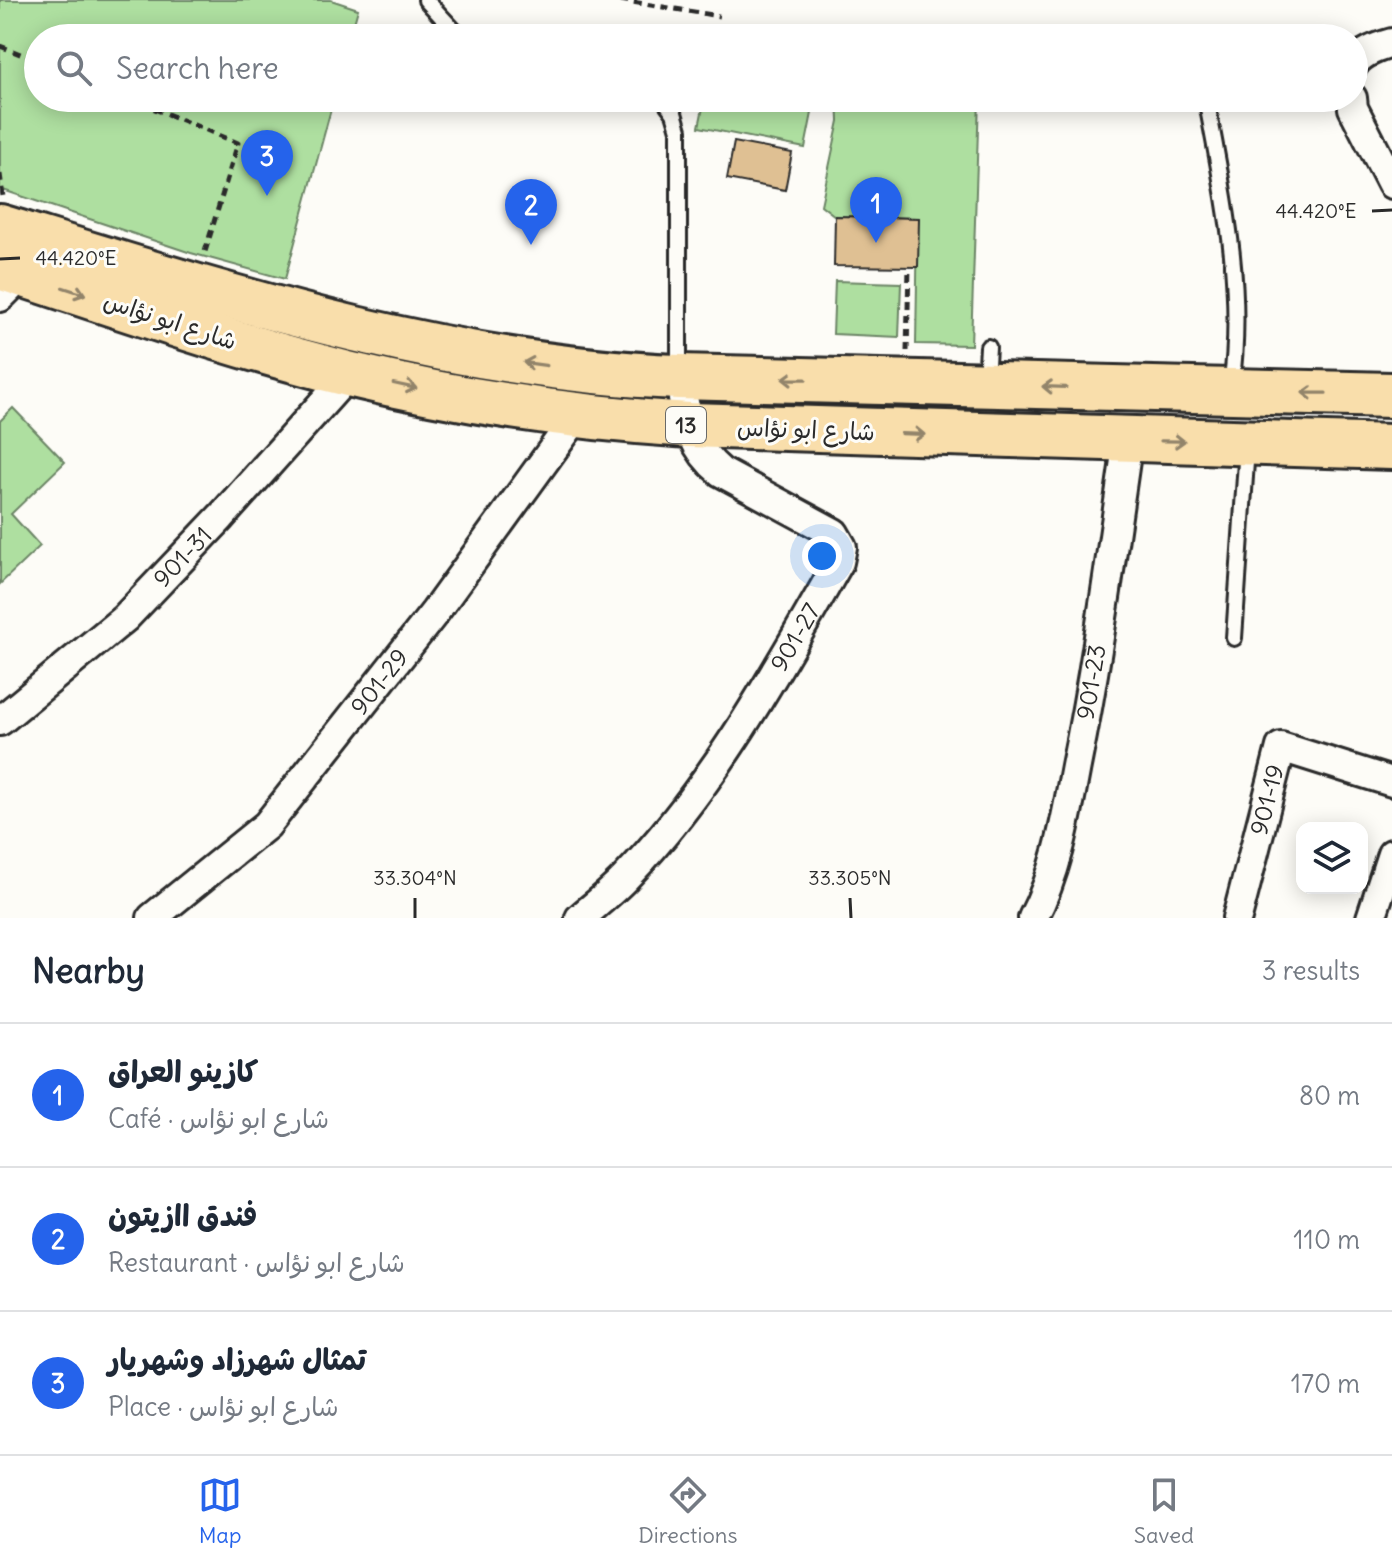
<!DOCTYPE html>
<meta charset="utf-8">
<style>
:root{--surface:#fff;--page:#f2f2f3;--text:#1f2937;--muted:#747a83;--line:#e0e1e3;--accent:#2563eb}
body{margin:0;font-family:Delius,"Playpen Sans Arabic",sans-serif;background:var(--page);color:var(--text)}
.controls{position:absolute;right:24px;bottom:24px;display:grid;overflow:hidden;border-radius:16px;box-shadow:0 4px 20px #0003}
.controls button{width:72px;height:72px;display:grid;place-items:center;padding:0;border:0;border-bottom:2px solid var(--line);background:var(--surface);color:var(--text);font:40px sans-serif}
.you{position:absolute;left:822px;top:556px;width:28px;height:28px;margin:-20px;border:6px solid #fff;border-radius:50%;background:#1a73e8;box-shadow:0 0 0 12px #1a73e833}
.badge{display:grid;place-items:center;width:52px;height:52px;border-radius:50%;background:var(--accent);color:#fff;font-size:26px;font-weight:700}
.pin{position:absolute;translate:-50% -66px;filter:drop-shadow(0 2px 4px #0008)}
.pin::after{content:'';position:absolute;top:42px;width:28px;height:24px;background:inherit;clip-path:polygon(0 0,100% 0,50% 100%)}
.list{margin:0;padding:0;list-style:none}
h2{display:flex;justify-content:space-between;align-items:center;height:104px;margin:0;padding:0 32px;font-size:34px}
h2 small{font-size:26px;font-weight:400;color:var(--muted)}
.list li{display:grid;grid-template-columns:52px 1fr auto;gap:24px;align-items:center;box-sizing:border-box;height:144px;padding:0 32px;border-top:2px solid var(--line)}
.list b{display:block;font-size:30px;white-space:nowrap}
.list p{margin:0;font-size:26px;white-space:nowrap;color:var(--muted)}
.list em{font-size:26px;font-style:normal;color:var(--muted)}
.icon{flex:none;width:44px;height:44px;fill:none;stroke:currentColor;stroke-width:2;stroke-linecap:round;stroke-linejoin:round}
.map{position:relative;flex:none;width:1392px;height:918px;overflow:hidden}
.search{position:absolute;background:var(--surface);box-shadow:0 4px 20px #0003;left:24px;right:24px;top:24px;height:88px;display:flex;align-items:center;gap:20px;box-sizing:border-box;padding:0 28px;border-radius:44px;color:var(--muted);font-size:30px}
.sheet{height:536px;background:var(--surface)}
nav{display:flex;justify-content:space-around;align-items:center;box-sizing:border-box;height:112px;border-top:2px solid var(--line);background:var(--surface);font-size:22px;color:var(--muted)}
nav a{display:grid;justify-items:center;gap:4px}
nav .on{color:var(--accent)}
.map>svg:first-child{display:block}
.green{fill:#aedfa0;stroke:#6c8566;stroke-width:2}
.building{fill:#dfc093;stroke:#2b2b2b;stroke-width:2}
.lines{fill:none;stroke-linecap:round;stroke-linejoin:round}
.service-casing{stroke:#2b2b2b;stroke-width:20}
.minor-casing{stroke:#2b2b2b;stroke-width:34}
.primary-casing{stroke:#2b2b2b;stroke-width:50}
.path{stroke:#2b2b2b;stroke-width:5;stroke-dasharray:8 6;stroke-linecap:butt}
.service{stroke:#fdfcf7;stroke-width:14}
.minor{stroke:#fdfcf7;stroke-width:28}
.primary{stroke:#f9deab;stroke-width:44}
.oneway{stroke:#92846b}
.ticks{fill:none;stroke:#2b2b2b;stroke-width:3}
.labels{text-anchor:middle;stroke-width:6;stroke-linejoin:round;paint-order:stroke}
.shield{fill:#fdfcf7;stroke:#6a6a68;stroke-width:2}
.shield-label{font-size:22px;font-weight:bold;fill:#2b2b2b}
.street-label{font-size:24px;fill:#2b2b2b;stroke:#fdfcf7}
.ticks-label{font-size:20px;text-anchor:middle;fill:#2b2b2b;stroke:#fdfcf7;stroke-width:6;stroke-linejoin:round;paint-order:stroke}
</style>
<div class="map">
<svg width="1392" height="918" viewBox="0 0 1392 918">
<rect width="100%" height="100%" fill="#fdfcf7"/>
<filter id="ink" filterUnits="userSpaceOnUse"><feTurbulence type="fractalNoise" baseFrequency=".0125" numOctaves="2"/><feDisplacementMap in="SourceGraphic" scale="16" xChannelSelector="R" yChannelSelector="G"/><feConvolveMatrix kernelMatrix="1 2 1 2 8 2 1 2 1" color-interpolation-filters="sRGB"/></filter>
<g filter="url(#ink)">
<!-- green -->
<g class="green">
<path d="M0,0H331L358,9L350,38H38V98H334L285,279L191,253L0,189Z"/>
<path d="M705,98H815L805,148L699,127Z"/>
<path d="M838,98H979L971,345L916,344L918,218L835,216L821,205L839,121Z"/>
<path d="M835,281L901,283L899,337L833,334Z"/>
<path d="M13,408L65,462L11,514L40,546L0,584V421Z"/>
</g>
<!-- building -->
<g class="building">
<path d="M734,142L792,153L785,190L727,179Z"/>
<path d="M835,216L919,218L918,267L834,266Z"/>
</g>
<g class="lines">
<defs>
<g id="service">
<path d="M426,0L461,38"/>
<path d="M663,98L674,113L679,130V372"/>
<path d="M1206,98C1224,194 1245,289 1231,387"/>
<path d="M986,381L988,347"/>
<path d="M1234,638L1247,447"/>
</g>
<g id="minor">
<path d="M1354,64C1362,52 1378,47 1392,43"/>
<path d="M1352,98L1353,108L1392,184"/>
<path d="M0,297L23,274"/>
<path id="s1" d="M0,721L125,618L221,517L349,374"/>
<path id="s2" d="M152,918L267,825L435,612L577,416"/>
<path id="s3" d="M580,918C595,905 612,892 626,877C715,784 776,672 839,562L842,547L834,533L721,472C688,445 687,416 679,377"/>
<path id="s4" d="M1033,918C1058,870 1066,819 1076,766C1098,658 1112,548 1128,440"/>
<path id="s5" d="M1237,918L1281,747L1392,782"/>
<path d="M1371,918L1392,854"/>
</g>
<g id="primary">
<path d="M0,227C222,295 445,368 679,377L1392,395"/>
<path d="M0,267C115,304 230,345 348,374C459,401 574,418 689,425L1392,447"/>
</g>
</defs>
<!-- service casing -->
<use href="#service" class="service-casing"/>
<!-- minor casing -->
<use href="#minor" class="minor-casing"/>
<!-- primary casing -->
<use href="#primary" class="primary-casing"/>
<!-- path -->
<g class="path">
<path d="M620,0L719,16"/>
<path d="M0,46L38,61"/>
<path d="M128,98L238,143L204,255"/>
<path d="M0,174L3,197"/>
<path d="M907,351L909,267"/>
</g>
<!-- service -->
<use href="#service" class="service"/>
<!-- minor -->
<use href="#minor" class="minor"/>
<!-- primary -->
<use href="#primary" class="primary"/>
</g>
<!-- one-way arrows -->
<defs><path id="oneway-shaft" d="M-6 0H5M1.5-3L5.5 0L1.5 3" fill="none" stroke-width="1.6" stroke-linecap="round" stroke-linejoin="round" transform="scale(2)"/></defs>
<g class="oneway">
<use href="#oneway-shaft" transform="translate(74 291) rotate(18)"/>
<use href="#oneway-shaft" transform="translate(535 364) rotate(-172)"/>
<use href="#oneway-shaft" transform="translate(794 379) rotate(-179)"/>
<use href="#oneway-shaft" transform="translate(405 386) rotate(12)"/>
<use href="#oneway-shaft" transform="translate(1054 387) rotate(-178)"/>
<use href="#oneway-shaft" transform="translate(1314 393) rotate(-179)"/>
<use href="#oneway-shaft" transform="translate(913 434) rotate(2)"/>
<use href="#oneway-shaft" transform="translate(1173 441) rotate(1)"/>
</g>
</g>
<!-- ticks -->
<path class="ticks" d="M1372,211L1392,210M0,259L20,258M415,898V918M850,898L851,918"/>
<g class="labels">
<!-- shield labels -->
<rect class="shield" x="666" y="407" width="40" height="36" rx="6"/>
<g class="shield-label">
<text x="686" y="433">13</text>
</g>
<!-- street labels -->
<g class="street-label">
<text transform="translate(170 321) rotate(18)" y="8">شارع ابو نؤاس</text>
<text transform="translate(806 430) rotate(2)" y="8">شارع ابو نؤاس</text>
<text dy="8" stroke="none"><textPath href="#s1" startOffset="246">901-31</textPath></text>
<text dy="8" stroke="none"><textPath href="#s3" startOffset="356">901-27</textPath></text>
<text dy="8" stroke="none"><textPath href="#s2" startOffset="330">901-29</textPath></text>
<text dy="8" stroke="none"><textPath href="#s4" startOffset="244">901-23</textPath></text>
<text dy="8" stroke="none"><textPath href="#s5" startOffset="122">901-19</textPath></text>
</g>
</g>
<g class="ticks-label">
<text x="1316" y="218">44.420°E</text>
<text x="76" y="265">44.420°E</text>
<text x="415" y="885">33.304°N</text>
<text x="850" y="885">33.305°N</text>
</g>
</svg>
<div class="controls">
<button><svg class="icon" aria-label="layers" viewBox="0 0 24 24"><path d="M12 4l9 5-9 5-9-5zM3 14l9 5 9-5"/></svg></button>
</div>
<div class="you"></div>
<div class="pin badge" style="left:876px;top:243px">1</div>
<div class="pin badge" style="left:531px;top:245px">2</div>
<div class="pin badge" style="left:267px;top:196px">3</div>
<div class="search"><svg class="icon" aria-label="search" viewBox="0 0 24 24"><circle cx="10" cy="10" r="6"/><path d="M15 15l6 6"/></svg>Search here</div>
</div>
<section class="sheet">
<h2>Nearby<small>3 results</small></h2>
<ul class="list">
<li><span class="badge">1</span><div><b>كازينو العراق</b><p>Café · شارع ابو نؤاس</p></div><em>80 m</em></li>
<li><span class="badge">2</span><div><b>فندق اازيتون</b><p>Restaurant · شارع ابو نؤاس</p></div><em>110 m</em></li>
<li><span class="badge">3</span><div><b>تمثال شهرزاد وشهريار</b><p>Place · شارع ابو نؤاس</p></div><em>170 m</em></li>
</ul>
</section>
<nav>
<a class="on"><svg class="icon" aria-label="map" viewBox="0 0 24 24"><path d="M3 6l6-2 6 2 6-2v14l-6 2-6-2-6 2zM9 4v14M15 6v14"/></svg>Map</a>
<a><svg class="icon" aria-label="directions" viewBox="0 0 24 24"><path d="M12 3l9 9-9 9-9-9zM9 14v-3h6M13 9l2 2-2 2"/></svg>Directions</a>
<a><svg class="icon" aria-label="saved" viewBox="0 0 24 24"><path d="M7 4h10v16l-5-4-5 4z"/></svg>Saved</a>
</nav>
